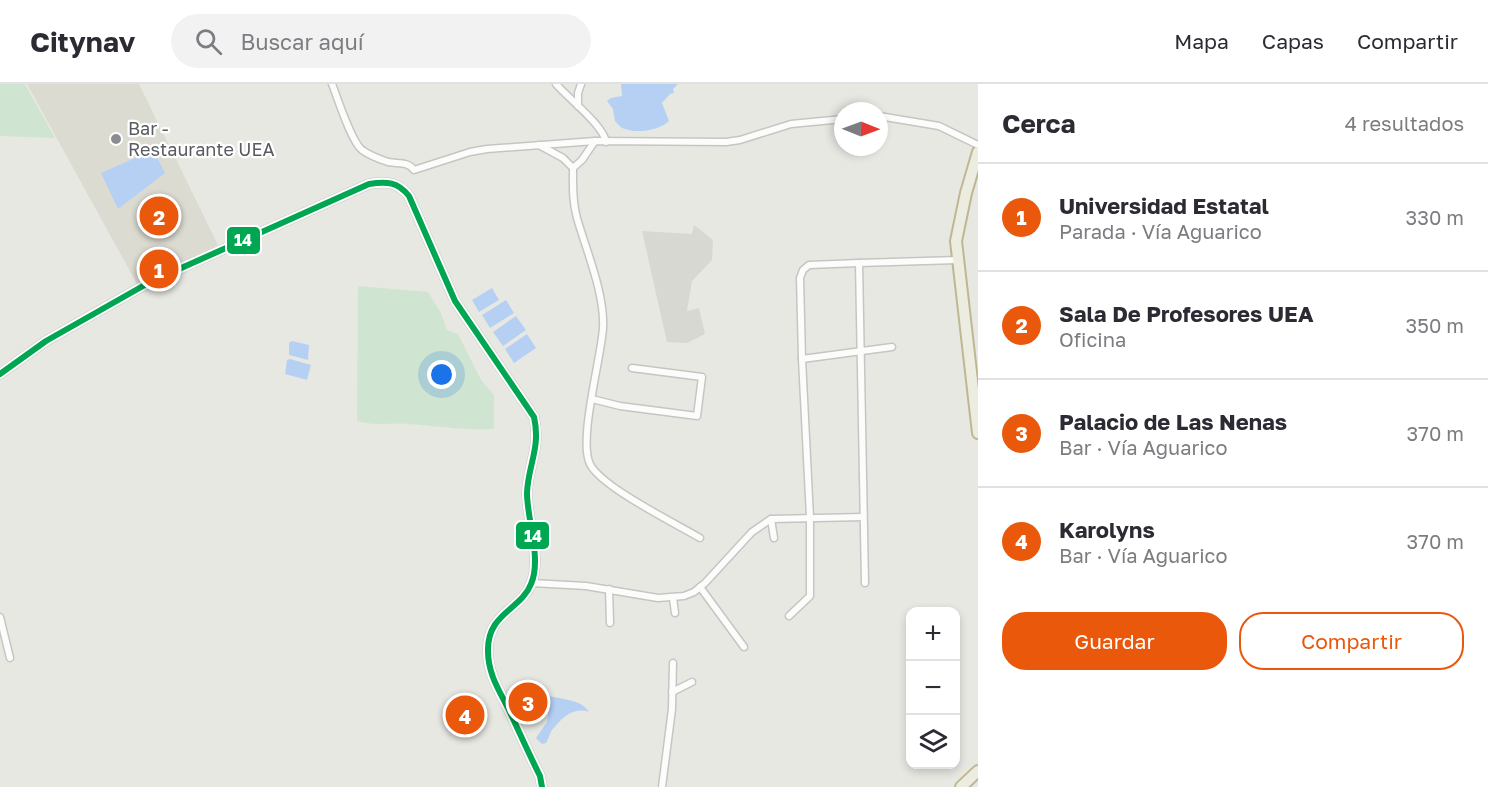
<!DOCTYPE html>
<html lang="es">
<meta charset="utf-8">
<style>
:root{--surface:#fff;--page:#f2f2f3;--text:#2b2b33;--muted:#7c7c81;--line:#e1e1e2;--accent:#ea580c}
body{margin:0;font-family:"Golos Text",sans-serif;background:var(--page);color:var(--text)}
.controls{position:absolute;right:18px;bottom:18px;display:grid;overflow:hidden;border-radius:12px;box-shadow:0 3px 9px #0003}
.controls button{width:54px;height:54px;display:grid;place-items:center;padding:0;border:0;border-bottom:2px solid var(--line);background:var(--surface);color:var(--text);font:30px sans-serif}
.compass{position:absolute;left:834px;top:18px;width:54px;height:54px;border-radius:50%;background:var(--surface);box-shadow:0 3px 9px #0003;rotate:91deg}
.you{position:absolute;left:442px;top:291px;width:21px;height:21px;margin:-15px;border:4px solid #fff;border-radius:50%;background:#1a73e8;box-shadow:0 0 0 9px #1a73e833}
.badge{display:grid;place-items:center;width:39px;height:39px;border-radius:50%;background:var(--accent);color:#fff;font-size:20px;font-weight:700}
.pin{position:absolute;translate:-50% -50%;border:3px solid #fff;box-shadow:0 2px 6px #0006}
.list{margin:0;padding:0;list-style:none}
h2{display:flex;justify-content:space-between;align-items:center;height:78px;margin:0;padding:0 24px;font-size:26px}
h2 small{font-size:20px;font-weight:400;color:var(--muted)}
.list li{display:grid;grid-template-columns:39px 1fr auto;gap:18px;align-items:center;box-sizing:border-box;height:108px;padding:0 24px;border-top:2px solid var(--line)}
.list b{display:block;font-size:22px;white-space:nowrap}
.list p{margin:0;font-size:20px;white-space:nowrap;color:var(--muted)}
.list em{font-size:20px;font-style:normal;color:var(--muted)}
.actions{display:flex;gap:12px;padding:18px 24px}
.actions a{flex:1;padding:14px 0;border:2px solid var(--accent);border-radius:24px;text-align:center;font-size:21px;color:var(--accent)}
.actions .main{background:var(--accent);color:#fff}
.icon{flex:none;width:33px;height:33px;fill:none;stroke:currentColor;stroke-width:2;stroke-linecap:round;stroke-linejoin:round}
.map{position:relative;flex:none;width:978px;height:703px;overflow:hidden}
header{display:flex;align-items:center;gap:36px;box-sizing:border-box;height:84px;padding:0 30px;background:var(--surface);border-bottom:2px solid var(--line)}
header strong{font-size:28px}
nav{display:flex;gap:33px;margin-inline-start:auto;font-size:21px}
.search{width:420px;height:54px;background:var(--page);display:flex;align-items:center;gap:15px;box-sizing:border-box;padding:0 21px;border-radius:33px;color:var(--muted);font-size:22px}
main{display:flex}
aside{flex:1;background:var(--surface)}
.map>svg:first-child{display:block}
.industrial{fill:#d8d8d3}
.education{fill:#dcdbd2}
.green{fill:#d0e5d1}
.water{fill:#b6d0f4}
.lines{fill:none;stroke-linecap:round;stroke-linejoin:round}
.street-casing{stroke:#c5c5c5;stroke-width:9}
.secondary-casing{stroke:#c6c6c6;stroke-width:11}
.highway-casing{stroke:#beb792;stroke-width:14}
.street{stroke:#fcfcfb;stroke-width:6}
.secondary{stroke:#fcfcfb;stroke-width:8}
.highway{stroke:#edece0;stroke-width:10}
.bus-1-casing{stroke:#fff;stroke-width:10}
.bus-1{stroke:#00a651;stroke-width:6}
.poi-dot{fill:#8b8c8e;stroke:#fff;stroke-width:2}
.labels{text-anchor:middle;stroke-width:4.5;stroke-linejoin:round;paint-order:stroke}
.poi-label{font-size:18px;fill:#595b60;stroke:#fff;text-anchor:start}
.line-badge{stroke:#fff;stroke-width:2}
.badge-label{font-size:16px;text-anchor:middle;font-weight:bold;fill:#fff}
</style>
<header>
<strong>Citynav</strong>
<div class="search"><svg class="icon" aria-label="search" viewBox="0 0 24 24"><circle cx="10" cy="10" r="6"/><path d="M15 15l6 6"/></svg>Buscar aquí</div>
<nav><a>Mapa</a><a>Capas</a><a>Compartir</a></nav>
</header>
<main>
<div class="map">
<svg width="978" height="703" viewBox="0 0 978 703">
<rect width="100%" height="100%" fill="#e8e8e3"/>
<!-- industrial -->
<path class="industrial" d="M694,141L713,156L712,176L692,197L687,227L699,224L705,250L687,259L667,258L642,147L692,150Z"/>
<!-- education -->
<path class="education" d="M27,0H139L218,161L137,200Z"/>
<!-- green -->
<g class="green">
<path d="M0,0H25L55,54L0,52Z"/>
<path d="M358,202L428,208L441,229L447,246L458,250L481,296L494,311V345C466,347 437,342 409,340C392,339 373,342 357,337Z"/>
</g>
<!-- water -->
<g class="water">
<path d="M621,0H678L673,5L674,9L670,10L662,19L669,37C659,47 635,50 622,44C619,42 617,39 615,37L613,25L607,17L611,14L622,12Z"/>
<path d="M153,66L165,89L118,125L101,89Z"/>
<path d="M492,204L499,216L479,228L472,216Z"/>
<path d="M506,216L514,229L490,244L482,231Z"/>
<path d="M516,232L526,246L503,262L493,248Z"/>
<path d="M527,250L536,264L514,279L505,265Z"/>
<path d="M292,257L309,261L308,276L289,271V259Z"/>
<path d="M290,275L311,281L307,296L285,290L287,276Z"/>
<path d="M550,612C563,616 581,615 589,628C573,622 561,635 552,646C549,650 549,655 546,659L542,660L536,654L547,638Z"/>
</g>
<g class="lines">
<defs>
<g id="street">
<path d="M332,0C338,15 351,57 362,66C369,71 379,75 388,78C399,80 407,77 414,86L470,68L487,65L595,57L726,58L740,56L791,40L843,35"/>
<path d="M556,0C569,15 603,41 606,58"/>
<path d="M578,22V9L581,0"/>
<path d="M879,32L939,42L978,61"/>
<path d="M595,57L582,76L573,84C573,100 572,117 577,134C586,166 605,210 603,244C601,275 578,356 590,380C601,403 675,439 700,454"/>
<path d="M539,61L563,74L573,84"/>
<path d="M802,275L800,194L803,186L809,181L859,179"/>
<path d="M592,315L620,322L697,332L702,293L632,284"/>
<path d="M771,435L774,454"/>
<path d="M532,499L586,502L658,514L684,512L694,508L705,499L752,448L771,435L863,433"/>
<path d="M865,499L859,179L957,176"/>
<path d="M700,503L744,563"/>
<path d="M609,505L610,539"/>
<path d="M673,514L675,529"/>
<path d="M789,532L810,512V433L802,275L892,263"/>
<path d="M0,533L10,574"/>
<path d="M672,608L692,598"/>
<path d="M662,703L672,625L673,579"/>
</g>
<path id="secondary" d="M0,290L46,257L150,198L369,100C387,97 398,98 409,112L455,217L534,333C541,364 528,381 527,409C527,436 542,475 531,500C521,526 487,529 488,567C488,590 499,606 509,626C519,648 529,670 540,692L542,703"/>
<g id="highway">
<path d="M978,68L966,109L956,157L978,349"/>
<path d="M961,703L978,687"/>
</g>
</defs>
<!-- street casing -->
<use href="#street" class="street-casing"/>
<!-- secondary casing -->
<use href="#secondary" class="secondary-casing"/>
<!-- highway casing -->
<use href="#highway" class="highway-casing"/>
<!-- street -->
<use href="#street" class="street"/>
<!-- secondary -->
<use href="#secondary" class="secondary"/>
<!-- highway -->
<use href="#highway" class="highway"/>
<defs>
<path id="bus-1" d="M0,290L46,257L150,198L369,100C387,97 398,98 409,112L455,217L534,333C541,364 528,381 527,409C527,436 542,475 531,500C521,526 487,529 488,567C488,590 499,606 509,626C519,648 529,670 540,692L542,703"/>
</defs>
<!-- bus-1 casing -->
<use href="#bus-1" class="bus-1-casing"/>
<!-- bus-1 -->
<use href="#bus-1" class="bus-1"/>
</g>
<!-- markers -->
<circle class="poi-dot" cx="116" cy="55" r="6"/>
<g class="labels">
<!-- poi labels -->
<g class="poi-label">
<text x="128" y="51">Bar -<tspan x="128" dy="21">Restaurante UEA</tspan></text>
</g>
</g>
<g class="line-badge">
<rect x="226" y="142" width="35" height="29" rx="6" fill="#00a651"/>
<rect x="515" y="437" width="35" height="29" rx="6" fill="#00a651"/>
</g>
<g class="badge-label">
<text x="243" y="162">14</text>
<text x="533" y="458">14</text>
</g>
</svg>
<div class="controls">
<button>+</button>
<button>−</button>
<button><svg class="icon" aria-label="layers" viewBox="0 0 24 24"><path d="M12 4l9 5-9 5-9-5zM3 14l9 5 9-5"/></svg></button>
</div>
<svg class="compass" viewBox="-18 -18 36 36"><path d="M0-13l5 13h-10z" fill="#e53935"/><path d="M0 13l5-13h-10z" fill="#7c7c81"/></svg>
<div class="you"></div>
<div class="pin badge" style="left:159px;top:185px">1</div>
<div class="pin badge" style="left:159px;top:132px">2</div>
<div class="pin badge" style="left:528px;top:618px">3</div>
<div class="pin badge" style="left:465px;top:631px">4</div>
</div>
<aside>
<h2>Cerca<small>4 resultados</small></h2>
<ul class="list">
<li><span class="badge">1</span><div><b>Universidad Estatal</b><p>Parada · Vía Aguarico</p></div><em>330 m</em></li>
<li><span class="badge">2</span><div><b>Sala De Profesores UEA</b><p>Oficina</p></div><em>350 m</em></li>
<li><span class="badge">3</span><div><b>Palacio de Las Nenas</b><p>Bar · Vía Aguarico</p></div><em>370 m</em></li>
<li><span class="badge">4</span><div><b>Karolyns</b><p>Bar · Vía Aguarico</p></div><em>370 m</em></li>
</ul>
<div class="actions"><a class="main">Guardar</a><a>Compartir</a></div>
</aside>
</main>
